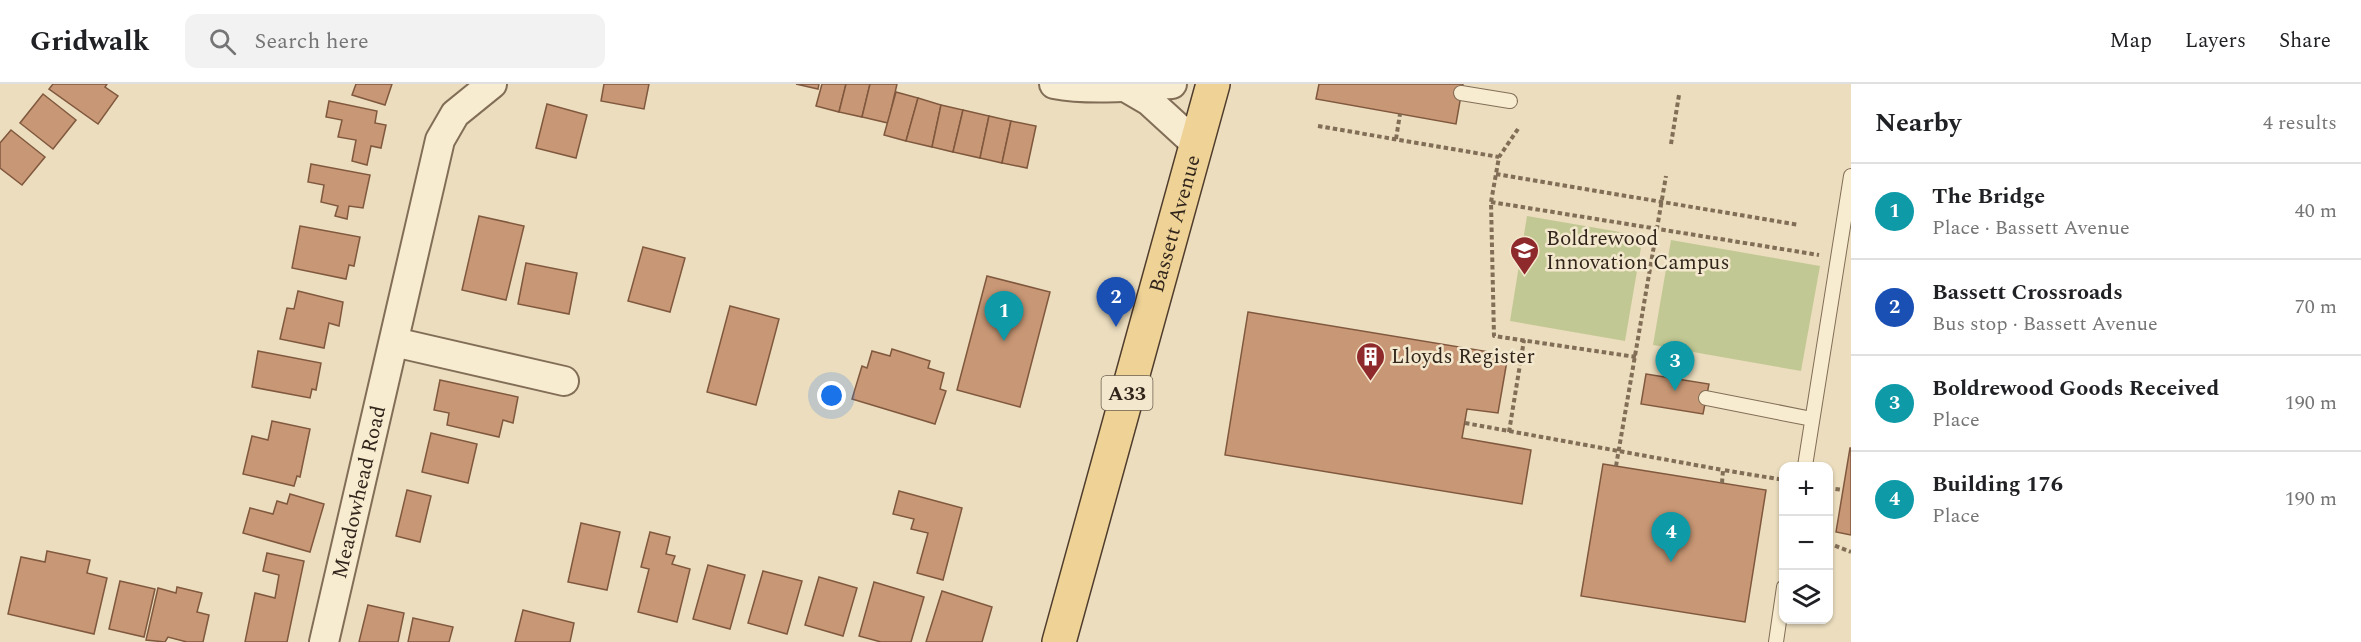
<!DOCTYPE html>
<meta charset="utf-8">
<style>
:root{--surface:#fff;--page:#f2f2f2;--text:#202124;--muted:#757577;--line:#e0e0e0;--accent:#d93025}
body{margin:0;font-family:Spectral,serif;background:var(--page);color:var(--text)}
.controls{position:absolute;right:18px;bottom:18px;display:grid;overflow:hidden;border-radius:12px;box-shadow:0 2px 4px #0004}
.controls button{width:54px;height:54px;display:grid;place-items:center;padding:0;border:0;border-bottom:2px solid var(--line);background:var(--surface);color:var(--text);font:30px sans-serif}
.you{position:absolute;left:832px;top:312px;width:21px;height:21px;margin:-15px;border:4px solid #fff;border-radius:50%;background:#1a73e8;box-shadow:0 0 0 9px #1a73e833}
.badge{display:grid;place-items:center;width:39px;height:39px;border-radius:50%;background:var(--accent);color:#fff;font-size:20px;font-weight:700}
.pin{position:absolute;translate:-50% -50px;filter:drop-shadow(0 2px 3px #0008)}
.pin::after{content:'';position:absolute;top:32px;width:21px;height:18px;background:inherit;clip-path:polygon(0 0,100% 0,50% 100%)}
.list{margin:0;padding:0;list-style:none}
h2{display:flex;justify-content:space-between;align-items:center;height:78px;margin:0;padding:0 24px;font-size:26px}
h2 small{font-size:20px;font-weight:400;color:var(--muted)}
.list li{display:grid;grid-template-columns:39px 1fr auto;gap:18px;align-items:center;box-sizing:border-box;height:96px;padding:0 24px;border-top:2px solid var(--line)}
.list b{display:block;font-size:22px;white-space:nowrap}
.list p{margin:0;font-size:20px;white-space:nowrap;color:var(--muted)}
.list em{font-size:20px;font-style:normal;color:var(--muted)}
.icon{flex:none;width:33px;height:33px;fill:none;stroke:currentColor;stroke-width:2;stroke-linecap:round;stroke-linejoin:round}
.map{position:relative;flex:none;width:1851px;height:558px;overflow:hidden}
header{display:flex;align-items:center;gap:36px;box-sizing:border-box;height:84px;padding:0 30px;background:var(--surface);border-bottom:2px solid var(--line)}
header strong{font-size:28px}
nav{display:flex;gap:33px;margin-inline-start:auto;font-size:21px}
.search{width:420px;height:54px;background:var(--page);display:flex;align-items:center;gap:15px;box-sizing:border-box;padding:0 21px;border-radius:12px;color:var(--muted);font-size:22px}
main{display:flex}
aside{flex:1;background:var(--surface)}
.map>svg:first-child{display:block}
.green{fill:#c2c893}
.building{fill:#c89775;stroke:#80583e;stroke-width:1.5}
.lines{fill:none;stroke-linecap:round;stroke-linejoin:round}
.lane-casing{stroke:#826e57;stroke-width:16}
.street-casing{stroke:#826e57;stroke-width:32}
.primary-casing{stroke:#503c2c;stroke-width:36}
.path{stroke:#826e57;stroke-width:4;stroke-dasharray:4.5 3;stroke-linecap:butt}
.lane{stroke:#f7ebd0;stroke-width:14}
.street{stroke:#f7ebd0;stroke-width:28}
.primary{stroke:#eed296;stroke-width:33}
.labels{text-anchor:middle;stroke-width:5;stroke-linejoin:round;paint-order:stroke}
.shield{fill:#f3e8cd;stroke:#6c6051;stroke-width:1.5}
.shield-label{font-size:20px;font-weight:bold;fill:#32261c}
.street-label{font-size:21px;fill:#32261c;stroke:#f3e8cd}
.poi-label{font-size:21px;fill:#32261c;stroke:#f3e8cd;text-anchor:start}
</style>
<header>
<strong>Gridwalk</strong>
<div class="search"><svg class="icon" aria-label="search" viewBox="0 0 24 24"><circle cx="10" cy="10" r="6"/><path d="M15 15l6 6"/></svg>Search here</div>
<nav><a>Map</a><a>Layers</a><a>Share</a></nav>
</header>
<main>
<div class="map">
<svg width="1851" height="558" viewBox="0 0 1851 558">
<rect width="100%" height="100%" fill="#ebddbe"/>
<!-- green -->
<g class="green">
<path d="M1527,132L1643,152L1625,257L1510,237Z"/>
<path d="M1671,156L1820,182L1801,287L1653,261Z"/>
</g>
<!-- building -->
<g class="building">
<path d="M53,0H107L105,3L118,12L98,40L49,5Z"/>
<path d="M356,0H392L385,21L352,11Z"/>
<path d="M604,0H649L644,25L601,17Z"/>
<path d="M796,0H819L818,5Z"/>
<path d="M822,0H846L839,28L816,22Z"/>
<path d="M846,0H870L862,33L839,28Z"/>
<path d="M870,0H897L888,39L862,33Z"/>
<path d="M1319,0H1463L1456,40L1316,15Z"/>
<path d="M896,8L918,14L906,57L884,51Z"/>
<path d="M43,10L76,36L53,65L20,39Z"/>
<path d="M918,14L941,21L932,63L906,57Z"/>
<path d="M329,17L377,27L375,39L386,41L381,64L371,62L367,81L352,77L356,56L338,53L342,36L326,33Z"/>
<path d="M547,20L587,31L576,74L536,64Z"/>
<path d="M941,21L963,26L953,68L932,63Z"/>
<path d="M963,26L989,32L980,74L953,68Z"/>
<path d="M989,32L1011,37L1002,79L980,74Z"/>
<path d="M1011,37L1036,42L1027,84L1002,79Z"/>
<path d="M11,46L45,73L22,101L0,84V59Z"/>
<path d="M311,80L370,91L363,124L349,122L347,135L335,132L338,122L321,118L324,101L308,98Z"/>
<path d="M479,132L524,142L506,216L462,206Z"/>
<path d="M300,142L360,153L354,182L349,181L346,195L292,184Z"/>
<path d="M643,163L685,174L670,228L628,217Z"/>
<path d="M526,179L577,189L569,230L518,220Z"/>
<path d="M987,192L1050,208L1020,323L957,306Z"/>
<path d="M298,207L343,218L339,242L329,239L324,264L280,255L287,224L294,225Z"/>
<path d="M730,222L779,235L756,321L707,308Z"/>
<path d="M1248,228L1508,271L1498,329L1467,325L1462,354L1531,366L1522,420L1225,371Z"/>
<path d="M892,265L930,277L928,284L944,289L940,305L946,307L935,340L852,315L862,282L867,284L872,267L890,272Z"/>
<path d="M258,267L321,279L316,306L312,305L310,314L252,303Z"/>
<path d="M1646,290L1709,300L1703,330L1641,320Z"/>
<path d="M440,296L518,313L513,339L503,336L499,353L447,341L449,329L434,326Z"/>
<path d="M272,337L310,345L300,393L297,392L294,402L243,390L252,352L268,356Z"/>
<path d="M431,349L477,360L468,399L422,388Z"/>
<path d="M1850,364H1851V451L1836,448Z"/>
<path d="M1603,380L1766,406L1745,538L1581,512Z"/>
<path d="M407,406L431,412L420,458L396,452Z"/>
<path d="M899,407L962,424L943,496L917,489L928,449L911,445L914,435L893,430Z"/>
<path d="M290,410L324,420L310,468L243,449L250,424L273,430L277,417L287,420Z"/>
<path d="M581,439L620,448L607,506L568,498Z"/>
<path d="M650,448L670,453L666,470L675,472L672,480L690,485L677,538L638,528L649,485L641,483Z"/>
<path d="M47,467L90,476L87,489L107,494L94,550L8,530L21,473L45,478Z"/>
<path d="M267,469L304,477L287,558H245L255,509L275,514L279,491L263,487Z"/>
<path d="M708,481L745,491L730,545L693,535Z"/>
<path d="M763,487L802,497L787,550L748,539Z"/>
<path d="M819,493L857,504L843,552L805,541Z"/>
<path d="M120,497L155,505L144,553L109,545Z"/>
<path d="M874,498L924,513L911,558H881L859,552Z"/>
<path d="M177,503L202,509L197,528L209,531L203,558H187L168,553L165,558L146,556L158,504L176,509Z"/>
<path d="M942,507L992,523L982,558H926Z"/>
<path d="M368,521L404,529L398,558H359Z"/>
<path d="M523,526L574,539L570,558H515Z"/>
<path d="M413,534L453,543L449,558H408Z"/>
</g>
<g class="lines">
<defs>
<g id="lane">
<path d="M1461,9L1510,17"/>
<path d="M1706,314L1812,335"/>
<path d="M1805,382L1851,92"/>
<path d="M1776,558L1784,503"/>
</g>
<g id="street">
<path d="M1054,0C1092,7 1134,2 1172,0"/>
<path d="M1125,3L1149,17L1196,60"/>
<path d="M394,258L564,297"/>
<path id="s1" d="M324,558L440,56L455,30L492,0"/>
</g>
<g id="primary">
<path id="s2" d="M1059,558L1213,0"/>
</g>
</defs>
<!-- lane casing -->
<use href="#lane" class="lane-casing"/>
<!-- street casing -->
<use href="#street" class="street-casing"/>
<!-- primary casing -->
<use href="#primary" class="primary-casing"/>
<!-- path -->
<g class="path">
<path d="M1318,42L1499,73"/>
<path d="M1518,45L1499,73L1491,118L1494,252L1636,273"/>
<path d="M1396,55L1400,30"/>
<path d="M1671,60L1679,11"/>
<path d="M1496,90L1799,141"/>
<path d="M1491,118L1819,171"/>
<path d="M1465,339L1723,386"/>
<path d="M1509,348L1524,256"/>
<path d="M1616,382L1666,92"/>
<path d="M1722,399L1723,386L1784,396"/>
<path d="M1828,404L1843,406"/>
<path d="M1828,459L1851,468"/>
</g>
<!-- lane -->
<use href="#lane" class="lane"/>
<!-- street -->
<use href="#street" class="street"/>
<!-- primary -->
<use href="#primary" class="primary"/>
</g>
<!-- icons -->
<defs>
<symbol id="university-pin" viewBox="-11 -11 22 30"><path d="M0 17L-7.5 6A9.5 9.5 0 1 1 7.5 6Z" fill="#8f2a2c" stroke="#f3e8cd"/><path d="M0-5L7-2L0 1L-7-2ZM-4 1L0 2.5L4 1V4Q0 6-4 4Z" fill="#fff"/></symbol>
<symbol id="building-pin" viewBox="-11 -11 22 30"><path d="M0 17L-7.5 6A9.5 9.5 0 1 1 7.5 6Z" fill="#8f2a2c" stroke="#f3e8cd"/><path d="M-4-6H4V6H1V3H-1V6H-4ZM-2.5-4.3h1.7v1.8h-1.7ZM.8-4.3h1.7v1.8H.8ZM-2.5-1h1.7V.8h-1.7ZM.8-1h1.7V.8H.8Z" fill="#fff"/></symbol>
</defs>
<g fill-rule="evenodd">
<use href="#university-pin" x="1508" y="150" width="33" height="45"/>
<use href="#building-pin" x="1354" y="256" width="33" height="45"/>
</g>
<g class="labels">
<!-- shield labels -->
<rect class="shield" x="1101.5" y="292" width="51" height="34" rx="4.5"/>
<g class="shield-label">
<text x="1127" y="316">A33</text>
</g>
<!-- street labels -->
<g class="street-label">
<text dy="7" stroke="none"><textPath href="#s2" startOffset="434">Bassett Avenue</textPath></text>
<text dy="7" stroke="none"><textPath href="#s1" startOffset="154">Meadowhead Road</textPath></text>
</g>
<!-- poi labels -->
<g class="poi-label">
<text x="1546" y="161">Boldrewood<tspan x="1546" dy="24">Innovation Campus</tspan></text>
<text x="1391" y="279">Lloyds Register</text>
</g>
</g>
</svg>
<div class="controls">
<button>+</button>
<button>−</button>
<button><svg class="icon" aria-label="layers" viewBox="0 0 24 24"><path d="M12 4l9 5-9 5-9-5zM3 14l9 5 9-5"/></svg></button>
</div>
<div class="you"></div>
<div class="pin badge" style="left:1004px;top:257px;background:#0f9aa8">1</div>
<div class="pin badge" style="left:1116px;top:243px;background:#1a4fb4">2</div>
<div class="pin badge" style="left:1675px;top:307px;background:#0f9aa8">3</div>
<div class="pin badge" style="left:1671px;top:478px;background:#0f9aa8">4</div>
</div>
<aside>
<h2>Nearby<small>4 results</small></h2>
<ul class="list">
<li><span class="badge" style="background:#0f9aa8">1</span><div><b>The Bridge</b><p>Place · Bassett Avenue</p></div><em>40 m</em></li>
<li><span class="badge" style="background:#1a4fb4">2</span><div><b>Bassett Crossroads</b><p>Bus stop · Bassett Avenue</p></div><em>70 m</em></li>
<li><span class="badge" style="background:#0f9aa8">3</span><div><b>Boldrewood Goods Received</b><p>Place</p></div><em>190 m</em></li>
<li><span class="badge" style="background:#0f9aa8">4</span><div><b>Building 176</b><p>Place</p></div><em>190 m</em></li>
</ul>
</aside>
</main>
